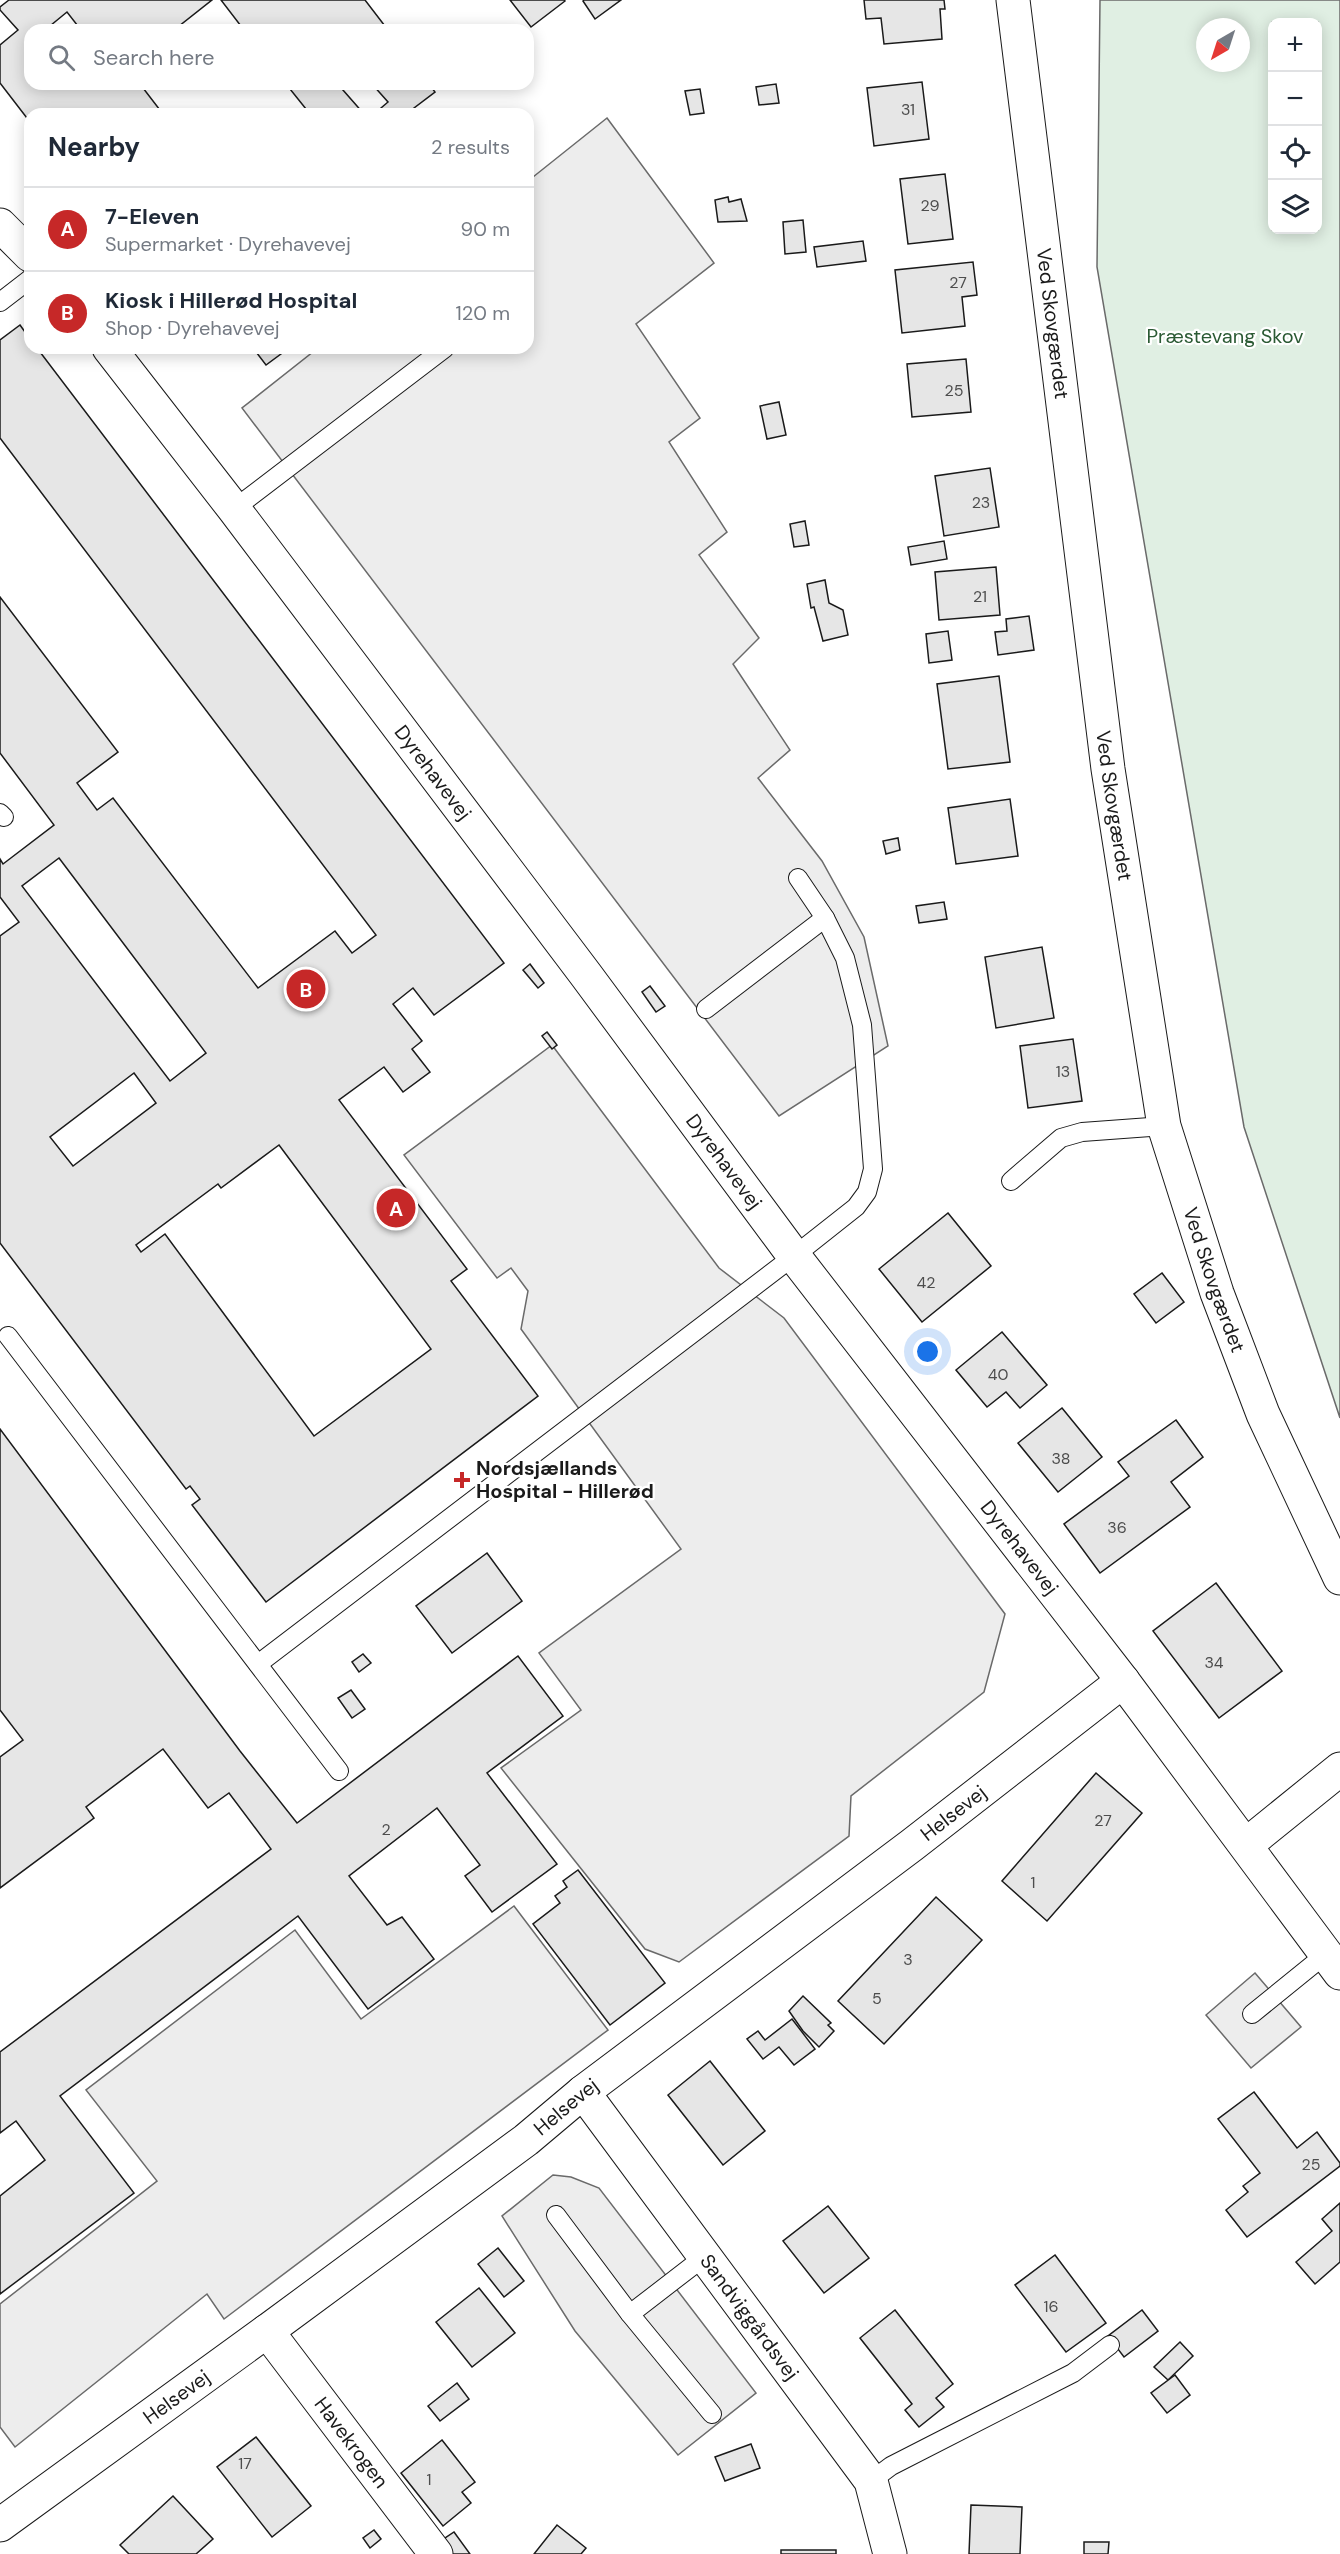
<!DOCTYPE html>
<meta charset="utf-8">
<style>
:root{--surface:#fff;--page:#f2f2f3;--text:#1f2937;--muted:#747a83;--line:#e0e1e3;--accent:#c62828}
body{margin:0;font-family:"DM Sans",sans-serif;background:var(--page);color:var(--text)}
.controls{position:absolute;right:18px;top:18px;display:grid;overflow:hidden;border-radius:12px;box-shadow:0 3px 15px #0003}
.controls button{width:54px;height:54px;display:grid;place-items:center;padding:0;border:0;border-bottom:2px solid var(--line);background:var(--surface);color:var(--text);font:30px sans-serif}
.compass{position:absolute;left:1196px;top:18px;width:54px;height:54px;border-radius:50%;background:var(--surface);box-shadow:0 3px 15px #0003;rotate:219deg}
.you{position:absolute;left:928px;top:1352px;width:21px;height:21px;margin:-15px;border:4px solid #fff;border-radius:50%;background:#1a73e8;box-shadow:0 0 0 9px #1a73e833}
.badge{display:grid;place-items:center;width:39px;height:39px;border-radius:50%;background:var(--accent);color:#fff;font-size:20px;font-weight:700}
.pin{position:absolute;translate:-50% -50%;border:3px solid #fff;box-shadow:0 2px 6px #0006}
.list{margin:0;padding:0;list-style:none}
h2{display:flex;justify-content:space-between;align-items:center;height:78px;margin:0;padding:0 24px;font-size:26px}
h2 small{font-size:20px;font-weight:400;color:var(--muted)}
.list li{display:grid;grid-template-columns:39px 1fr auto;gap:18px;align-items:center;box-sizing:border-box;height:84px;padding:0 24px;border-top:2px solid var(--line)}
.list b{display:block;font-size:22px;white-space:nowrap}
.list p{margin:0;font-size:20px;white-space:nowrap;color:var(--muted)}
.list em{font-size:20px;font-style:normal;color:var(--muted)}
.icon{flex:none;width:33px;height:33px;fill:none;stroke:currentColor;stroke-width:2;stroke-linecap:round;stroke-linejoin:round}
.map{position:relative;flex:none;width:1340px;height:2554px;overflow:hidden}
.search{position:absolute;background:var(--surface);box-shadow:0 3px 15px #0003;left:24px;top:24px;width:510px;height:66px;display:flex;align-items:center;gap:15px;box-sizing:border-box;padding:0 21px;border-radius:18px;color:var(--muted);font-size:22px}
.panel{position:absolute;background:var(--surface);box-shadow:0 3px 15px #0003;left:24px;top:108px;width:510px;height:246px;border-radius:18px}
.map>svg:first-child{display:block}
.green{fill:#e0efe3;stroke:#6a6a6a;stroke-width:1.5;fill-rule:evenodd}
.parking{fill:#ededed;stroke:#6a6a6a;stroke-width:1.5}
.building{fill:#e6e6e6;stroke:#1a1a1a;stroke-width:1.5;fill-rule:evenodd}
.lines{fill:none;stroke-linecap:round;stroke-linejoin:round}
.service-casing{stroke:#1a1a1a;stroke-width:20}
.minor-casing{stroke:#1a1a1a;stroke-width:35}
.tertiary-casing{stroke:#1a1a1a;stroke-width:35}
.service{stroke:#fff;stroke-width:18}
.minor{stroke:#fff;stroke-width:33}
.tertiary{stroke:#fff;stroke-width:33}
.poi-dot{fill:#c62828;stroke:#fff;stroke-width:2}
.labels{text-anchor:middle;stroke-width:4.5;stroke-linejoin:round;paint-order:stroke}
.number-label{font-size:16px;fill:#4d4d4d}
.street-label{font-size:20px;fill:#1a1a1a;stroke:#fff}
.park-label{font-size:20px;fill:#2b5a34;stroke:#fff}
.poi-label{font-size:20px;font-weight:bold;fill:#1a1a1a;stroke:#fff;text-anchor:start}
</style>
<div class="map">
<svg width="1340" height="2554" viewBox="0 0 1340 2554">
<rect width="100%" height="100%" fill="#fff"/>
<!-- green -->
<path class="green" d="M1100,0H1340V1418L1244,1127L1097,267ZM1272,22H1318V230H1272ZM1205,27H1241V63H1205Z"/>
<!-- parking -->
<g class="parking">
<path d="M607,118L714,263L636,324L700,418L669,442L727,532L699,555L759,638L733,664L790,750L758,778L822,861L864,937L888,1046L779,1116L242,408L318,348H528V181Z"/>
<path d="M552,1045L719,1268L784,1318L1005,1614L984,1692L851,1796L849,1836L679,1962L645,1949L501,1768L581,1710L539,1653L681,1549L521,1329L528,1291L511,1268L497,1278L404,1155Z"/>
<path d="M514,1906L608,2030L224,2319L207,2294L15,2447L0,2427V2304L157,2181L86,2090L295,1930L361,2019Z"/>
<path d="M1255,1973L1301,2027L1251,2068L1206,2015Z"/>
<path d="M553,2175L571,2177L599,2188L756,2393L678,2455L575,2331L502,2216Z"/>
</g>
<!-- building -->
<g class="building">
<path d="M9,0H212L174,30H81L67,12L45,30H30L28,43L30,46V84H140L163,114H30V122L0,83V45L18,30L0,10V7Z"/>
<path d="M221,0H365L388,30H244Z"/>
<path d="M510,0H564L565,1L531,27Z"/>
<path d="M584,0H621L595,19L583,1Z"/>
<path d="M864,0H944L945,9H940L942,39L884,44L881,18L866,19Z"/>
<path d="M922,82L929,139L874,146L867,88Z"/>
<path d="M286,84H351L343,90L364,114H310Z"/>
<path d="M372,84H429L435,92L406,114H374L388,102Z"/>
<path d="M776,84L779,103L759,105L756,87Z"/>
<path d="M700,89L704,113L690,115L685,91Z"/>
<path d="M945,174L953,239L908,244L900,179Z"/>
<path d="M728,197L729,202L741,199L747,221L718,222L715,200Z"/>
<path d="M803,220L806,252L785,254L783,222Z"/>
<path d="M863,241L866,261L817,267L814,247Z"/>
<path d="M973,262L977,295L962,297L965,326L902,333L895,270Z"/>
<path d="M20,325L30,339V348H37L504,963L434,1015L413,988L393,1004L422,1041L412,1049L430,1072L403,1092L384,1067L339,1100L467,1269L451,1281L538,1396L266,1602L192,1505L200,1499L190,1486L186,1489L0,1243V936L19,922L0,897V859L3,864L54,825L0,753V597L118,752L77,783L97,810L113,798L258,988L335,931L352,953L376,935L0,438V340ZM59,858L206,1053L170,1081L22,886ZM134,1073L156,1103L73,1166L50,1137ZM279,1145L431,1349L314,1436L165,1234L141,1252L136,1245L218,1184L221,1188Z"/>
<path d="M253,348H289L266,365Z"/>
<path d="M966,359L971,412L912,417L907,364Z"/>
<path d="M779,402L786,435L767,439L760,406Z"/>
<path d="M990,468L999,527L944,536L935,476Z"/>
<path d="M805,521L809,545L794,547L790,524Z"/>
<path d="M944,541L947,559L911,565L908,547Z"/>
<path d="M996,567L1000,615L939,620L935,572Z"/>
<path d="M825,580L829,603L843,610L848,635L823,641L814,607L811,608L807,584Z"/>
<path d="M1029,616L1034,650L998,655L995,632L1007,631L1006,619Z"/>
<path d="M948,631L952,660L929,663L926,634Z"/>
<path d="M999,676L1010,762L948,769L937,684Z"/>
<path d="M1010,799L1018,856L956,864L948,808Z"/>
<path d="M898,838L900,850L886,854L883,841Z"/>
<path d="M944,902L947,919L919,923L916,906Z"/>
<path d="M1042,947L1054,1018L996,1028L985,957Z"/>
<path d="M530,964L544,983L538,988L523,970Z"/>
<path d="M650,986L665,1006L656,1012L642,992Z"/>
<path d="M547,1032L557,1045L552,1049L542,1036Z"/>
<path d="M1073,1039L1082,1101L1028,1108L1020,1046Z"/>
<path d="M948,1213L991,1266L922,1322L879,1269Z"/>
<path d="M1162,1273L1184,1302L1156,1323L1134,1294Z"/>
<path d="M1002,1332L1047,1385L1020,1408L1006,1392L987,1407L956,1370Z"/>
<path d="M1062,1408L1102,1457L1058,1492L1018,1443Z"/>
<path d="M1176,1420L1203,1457L1171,1482L1190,1507L1100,1573L1064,1524L1129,1476L1118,1462Z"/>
<path d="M0,1429L240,1751L297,1823L518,1656L563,1716L487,1773L557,1864L492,1912L465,1876L480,1865L437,1808L349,1876L387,1925L402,1917L434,1959L368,2009L298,1916L60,2096L134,2193L0,2294V2196L45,2160L16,2121L0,2133V2052L271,1849L229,1793L208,1808L163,1749L86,1807L94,1818L0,1888V1757L23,1740L0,1710Z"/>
<path d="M487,1553L522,1601L452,1653L416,1606Z"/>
<path d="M1216,1583L1282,1671L1219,1718L1153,1631Z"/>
<path d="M363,1654L371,1663L359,1672L352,1662Z"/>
<path d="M351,1690L365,1709L352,1718L338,1698Z"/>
<path d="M1096,1773L1142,1813L1047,1921L1002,1881Z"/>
<path d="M578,1870L665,1983L610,2025L533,1924L560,1903L555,1896L567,1887L563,1881Z"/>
<path d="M936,1897L982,1940L884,2044L838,2001Z"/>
<path d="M803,1996L831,2023L828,2025L834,2031L819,2047L803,2031L789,2011Z"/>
<path d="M792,2019L815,2049L794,2065L779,2047L763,2059L747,2039L758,2031L765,2040Z"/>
<path d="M710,2061L765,2131L723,2165L668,2095Z"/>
<path d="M1254,2092L1297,2148L1317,2132L1340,2163V2166L1247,2237L1226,2210L1248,2192L1243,2186L1260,2173L1218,2119Z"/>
<path d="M1340,2203V2262L1315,2284L1296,2262L1332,2231L1322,2219Z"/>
<path d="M828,2206L869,2258L824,2293L783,2241Z"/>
<path d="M498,2248L524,2281L504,2297L478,2264Z"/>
<path d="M1055,2255L1106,2323L1066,2352L1015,2285Z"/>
<path d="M479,2288L515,2333L472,2367L436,2322Z"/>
<path d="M895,2310L953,2384L936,2398L944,2407L919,2427L905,2410L912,2404L860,2338Z"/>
<path d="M1142,2310L1158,2331L1124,2357L1108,2336Z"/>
<path d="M1180,2342L1193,2356L1168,2380L1154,2367Z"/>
<path d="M1175,2375L1190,2395L1167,2413L1151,2393Z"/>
<path d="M457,2383L469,2399L440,2421L428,2406Z"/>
<path d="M256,2437L311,2506L272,2537L217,2467Z"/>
<path d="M442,2440L475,2482L462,2492L471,2503L443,2526L401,2473Z"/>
<path d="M751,2444L760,2468L725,2481L715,2457Z"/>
<path d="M173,2496L213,2539L196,2554H129L120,2545Z"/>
<path d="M971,2505L1022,2507L1020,2554H969Z"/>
<path d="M557,2525L586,2548L581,2554H534Z"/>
<path d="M374,2530L381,2539L370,2548L363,2538Z"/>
<path d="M454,2532L470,2554H448L439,2542Z"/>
<path d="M1084,2542H1109L1108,2554H1084Z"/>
<rect x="781" y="2550" width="55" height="4"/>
</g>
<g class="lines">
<defs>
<g id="service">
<path d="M0,302L30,279"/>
<path d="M234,509L445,348"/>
<path d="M0,813L4,817"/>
<path d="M706,1009L825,918"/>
<path d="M1011,1181L1061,1138L1082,1132L1164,1126"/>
<path d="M8,1336L339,1771"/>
<path d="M258,1664L794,1256L856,1207L867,1192L873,1169L862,1025L845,958L825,918L798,878"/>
<path d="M1252,2014L1326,1954"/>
<path d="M556,2215L630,2314L712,2414"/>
<path d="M630,2314L704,2257"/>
<path d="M871,2481L891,2466L1073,2373L1110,2345"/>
</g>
<g id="minor">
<path id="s1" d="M1013,0L1108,769L1164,1126L1217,1293L1263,1414L1340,1578"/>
<path d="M1246,1845L1340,1769"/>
<path id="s2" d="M583,2092L871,2481L890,2554"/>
<path id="s3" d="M267,2331L436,2554"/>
<path id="s4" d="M0,2525L267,2331L526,2140L583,2092L912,1845L1123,1681"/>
</g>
<g id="tertiary">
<path d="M0,225L30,255"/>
<path id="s5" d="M109,348L234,509L586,975L794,1256L1123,1681L1340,1973"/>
</g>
</defs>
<!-- service casing -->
<use href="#service" class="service-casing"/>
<!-- minor casing -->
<use href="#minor" class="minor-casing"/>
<!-- tertiary casing -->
<use href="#tertiary" class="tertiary-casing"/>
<!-- service -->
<use href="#service" class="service"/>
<!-- minor -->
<use href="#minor" class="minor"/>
<!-- tertiary -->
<use href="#tertiary" class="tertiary"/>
</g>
<!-- markers -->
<path class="poi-dot" d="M459 1471h6v6h6v6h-6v6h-6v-6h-6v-6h6z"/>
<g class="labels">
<!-- number labels -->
<g class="number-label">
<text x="908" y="115">31</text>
<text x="930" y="211">29</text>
<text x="958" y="288">27</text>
<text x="954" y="396">25</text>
<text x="981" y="508">23</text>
<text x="980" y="602">21</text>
<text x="1063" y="1077">13</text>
<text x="926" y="1288">42</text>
<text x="998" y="1380">40</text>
<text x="1061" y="1464">38</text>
<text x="1117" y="1533">36</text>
<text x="1214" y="1668">34</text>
<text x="1103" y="1826">27</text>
<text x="386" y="1835">2</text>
<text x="1033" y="1888">1</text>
<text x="908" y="1965">3</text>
<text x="877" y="2004">5</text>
<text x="1311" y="2170">25</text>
<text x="1051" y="2312">16</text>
<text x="245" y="2469">17</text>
<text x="429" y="2485">1</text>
</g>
<!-- street labels -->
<g class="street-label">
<text dy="7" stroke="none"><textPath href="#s1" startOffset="326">Ved Skovgærdet</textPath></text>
<text dy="7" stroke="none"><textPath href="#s5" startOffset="534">Dyrehavevej</textPath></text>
<text dy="7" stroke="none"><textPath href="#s1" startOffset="812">Ved Skovgærdet</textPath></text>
<text dy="7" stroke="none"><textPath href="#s5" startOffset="1020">Dyrehavevej</textPath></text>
<text dy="7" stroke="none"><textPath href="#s1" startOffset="1298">Ved Skovgærdet</textPath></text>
<text dy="7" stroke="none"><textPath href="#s5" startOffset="1506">Dyrehavevej</textPath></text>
<text dy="7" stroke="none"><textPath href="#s4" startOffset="1190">Helsevej</textPath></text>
<text dy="7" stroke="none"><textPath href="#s4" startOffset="704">Helsevej</textPath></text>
<text dy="7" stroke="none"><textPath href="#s2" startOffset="280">Sandviggårdsvej</textPath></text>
<text dy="7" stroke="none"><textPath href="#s4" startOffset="218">Helsevej</textPath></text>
<text dy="7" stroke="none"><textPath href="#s3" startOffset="140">Havekrogen</textPath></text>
</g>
<!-- park labels -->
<g class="park-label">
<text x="1225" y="343">Præstevang Skov</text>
</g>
<!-- poi labels -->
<g class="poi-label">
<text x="476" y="1475">Nordsjællands<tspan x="476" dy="23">Hospital - Hillerød</tspan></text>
</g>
</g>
</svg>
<div class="controls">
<button>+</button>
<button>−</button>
<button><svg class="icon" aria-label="locate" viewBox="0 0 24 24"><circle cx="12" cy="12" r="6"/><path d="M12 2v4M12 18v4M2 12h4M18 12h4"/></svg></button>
<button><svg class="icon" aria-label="layers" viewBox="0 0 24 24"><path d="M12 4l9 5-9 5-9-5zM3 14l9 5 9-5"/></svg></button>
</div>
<svg class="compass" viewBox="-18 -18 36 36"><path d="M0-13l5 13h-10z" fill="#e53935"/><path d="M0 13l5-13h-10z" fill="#747a83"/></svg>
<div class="you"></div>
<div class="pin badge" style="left:396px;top:1208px">A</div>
<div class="pin badge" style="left:306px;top:989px">B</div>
<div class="search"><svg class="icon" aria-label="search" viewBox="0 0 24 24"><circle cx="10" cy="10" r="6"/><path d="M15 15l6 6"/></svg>Search here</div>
<section class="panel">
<h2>Nearby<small>2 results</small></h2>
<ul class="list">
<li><span class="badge">A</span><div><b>7-Eleven</b><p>Supermarket · Dyrehavevej</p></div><em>90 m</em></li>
<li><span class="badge">B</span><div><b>Kiosk i Hillerød Hospital</b><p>Shop · Dyrehavevej</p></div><em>120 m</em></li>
</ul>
</section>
</div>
